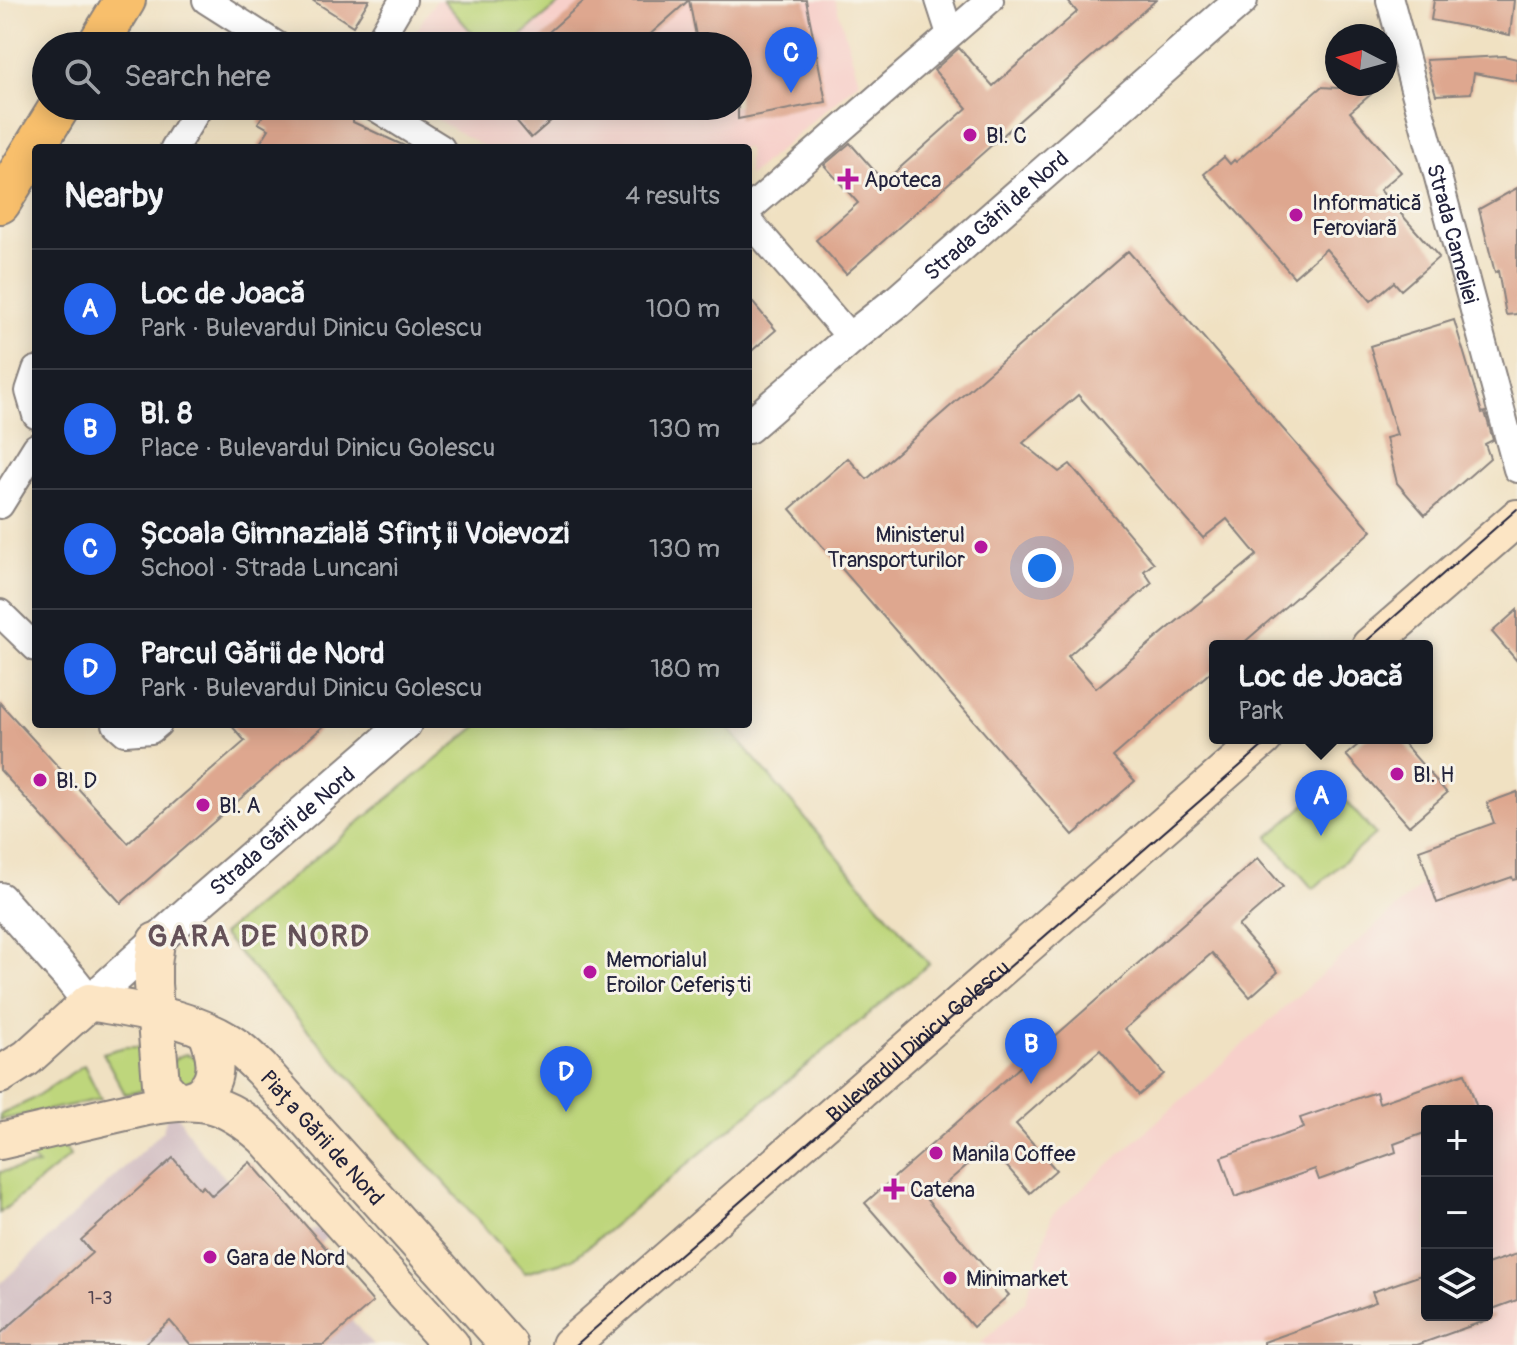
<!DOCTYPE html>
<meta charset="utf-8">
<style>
:root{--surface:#171b24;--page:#242831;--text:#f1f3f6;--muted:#9ea1a6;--line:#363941;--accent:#2563eb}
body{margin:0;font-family:Pangolin,sans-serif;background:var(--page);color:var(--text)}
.controls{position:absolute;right:24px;bottom:24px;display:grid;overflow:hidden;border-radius:8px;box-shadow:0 4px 20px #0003}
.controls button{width:72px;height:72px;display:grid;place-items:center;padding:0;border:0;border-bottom:2px solid var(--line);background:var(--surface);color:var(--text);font:40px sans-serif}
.compass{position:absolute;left:1325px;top:24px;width:72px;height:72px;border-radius:50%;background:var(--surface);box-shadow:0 4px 20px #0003;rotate:276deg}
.you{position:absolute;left:1042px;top:568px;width:28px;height:28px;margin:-20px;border:6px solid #fff;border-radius:50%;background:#1a73e8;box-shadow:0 0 0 12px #1a73e833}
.badge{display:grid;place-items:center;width:52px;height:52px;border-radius:50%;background:var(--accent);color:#fff;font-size:26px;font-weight:700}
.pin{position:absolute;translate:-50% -66px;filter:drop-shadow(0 2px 4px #0008)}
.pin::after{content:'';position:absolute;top:42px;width:28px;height:24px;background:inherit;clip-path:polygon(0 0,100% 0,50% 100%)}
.popup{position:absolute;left:1209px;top:640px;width:224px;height:104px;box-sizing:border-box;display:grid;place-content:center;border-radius:8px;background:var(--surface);filter:drop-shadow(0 2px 6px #0005);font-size:26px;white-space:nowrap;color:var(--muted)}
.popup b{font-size:30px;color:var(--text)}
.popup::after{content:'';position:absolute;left:50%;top:100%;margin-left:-16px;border:16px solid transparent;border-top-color:var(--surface)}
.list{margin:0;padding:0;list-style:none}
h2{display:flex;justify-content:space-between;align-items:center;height:104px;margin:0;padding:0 32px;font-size:34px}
h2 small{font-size:26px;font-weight:400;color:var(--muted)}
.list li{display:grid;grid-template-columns:52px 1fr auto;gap:24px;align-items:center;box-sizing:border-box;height:120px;padding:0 32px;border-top:2px solid var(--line)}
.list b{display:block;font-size:30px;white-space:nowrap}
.list p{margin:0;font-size:26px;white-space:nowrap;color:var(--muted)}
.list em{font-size:26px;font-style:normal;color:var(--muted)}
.icon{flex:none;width:44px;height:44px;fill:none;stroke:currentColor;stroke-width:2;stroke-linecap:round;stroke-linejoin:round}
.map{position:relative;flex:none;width:1517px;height:1345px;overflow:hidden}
.search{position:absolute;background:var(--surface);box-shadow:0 4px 20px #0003;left:32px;top:32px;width:720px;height:88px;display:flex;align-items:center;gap:20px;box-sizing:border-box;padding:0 28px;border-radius:44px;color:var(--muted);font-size:30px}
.panel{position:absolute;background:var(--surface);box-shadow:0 4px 20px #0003;left:32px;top:144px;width:720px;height:584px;border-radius:8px}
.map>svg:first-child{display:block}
.built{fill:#f7d0ca;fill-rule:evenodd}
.industrial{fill:#d2bec2}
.green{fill:#bed67b;stroke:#707c5b;stroke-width:2}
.building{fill:#dea78f;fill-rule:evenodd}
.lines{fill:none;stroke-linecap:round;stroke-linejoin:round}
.minor-casing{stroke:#89827e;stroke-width:30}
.tertiary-casing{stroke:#89827e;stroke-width:36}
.secondary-casing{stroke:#89827e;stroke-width:40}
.primary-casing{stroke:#89827e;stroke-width:44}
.minor{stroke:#fff;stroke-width:26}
.tertiary{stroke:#fff;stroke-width:32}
.secondary{stroke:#fce5c4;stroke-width:36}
.primary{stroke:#f8bf6c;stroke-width:40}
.tram{stroke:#22223b;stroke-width:2}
.poi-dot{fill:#b5179e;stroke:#f7f3e8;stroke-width:3}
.labels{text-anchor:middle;stroke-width:6;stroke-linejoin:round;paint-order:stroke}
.number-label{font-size:18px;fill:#514350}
.poi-label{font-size:22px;fill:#22223b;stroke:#f7f3e8;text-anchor:start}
.street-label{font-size:22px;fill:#22223b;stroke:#f7f3e8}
.district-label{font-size:30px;font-weight:bold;letter-spacing:2px;fill:#645158;stroke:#f7f3e8}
</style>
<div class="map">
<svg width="1517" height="1345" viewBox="0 0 1517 1345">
<rect width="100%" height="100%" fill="#f7f3e8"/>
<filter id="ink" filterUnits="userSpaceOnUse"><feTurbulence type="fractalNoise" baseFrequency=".0125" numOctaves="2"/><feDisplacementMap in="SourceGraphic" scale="16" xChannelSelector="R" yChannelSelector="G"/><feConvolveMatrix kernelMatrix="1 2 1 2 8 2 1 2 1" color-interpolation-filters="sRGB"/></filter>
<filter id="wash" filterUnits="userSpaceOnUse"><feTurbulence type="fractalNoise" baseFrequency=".006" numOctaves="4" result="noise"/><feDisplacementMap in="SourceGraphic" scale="32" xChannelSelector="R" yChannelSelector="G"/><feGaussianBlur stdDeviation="1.8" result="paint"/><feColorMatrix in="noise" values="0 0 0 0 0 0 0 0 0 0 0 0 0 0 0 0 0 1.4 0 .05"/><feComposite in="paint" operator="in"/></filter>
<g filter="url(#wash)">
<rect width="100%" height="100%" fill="#f0e1c2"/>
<!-- built -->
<g class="built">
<path d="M436,0H835L859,81L748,177V148H486L414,106H738V46H406Z"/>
<path d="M1517,800V1345H979L1025,1302L1052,1215ZM1427,1111H1487V1315H1427Z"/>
</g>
<!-- industrial -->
<path class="industrial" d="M170,1103L197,1147L281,1239L340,1222L302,1264L373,1345H0V1284L163,1131Z"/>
<!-- green -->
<g class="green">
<path d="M443,0H564L509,46H484Z"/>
<path d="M480,724H725L929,964L573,1259L525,1273L222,934Z"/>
<path d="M1330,783L1375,834L1313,889L1268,837Z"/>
<path d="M125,1047H140L149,1089L125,1094L103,1053Z"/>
<path d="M186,1054L194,1057L197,1061V1079L180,1084L171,1064L177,1057Z"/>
<path d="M84,1065L101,1099L0,1120V1115L29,1101Z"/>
<path d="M62,1142L70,1156L0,1213V1172L38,1165L24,1150Z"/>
</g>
<g id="blocks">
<!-- building -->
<g class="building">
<path d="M312,0H369L353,26Z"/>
<path d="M585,0H806L826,102L738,119V46H698L689,0L637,46H533Z"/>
<path d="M1067,0H1156L846,274L816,240L858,203L824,165L850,143L884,182L967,108L934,70L959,48L993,86L1077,12Z"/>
<path d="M1434,0H1514L1510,35L1431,20Z"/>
<path d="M1504,56L1517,59V81L1474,73L1471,93L1436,95L1426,60Z"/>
<path d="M1343,84H1383L1350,112L1401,172L1380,190L1439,257L1401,290L1394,282L1371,301L1326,249L1294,277L1204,174L1224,157L1230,164L1234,160L1236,162L1321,87L1338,88Z"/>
<path d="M269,106H318L335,110L353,116V122L409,148H257L269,129L258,123Z"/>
<path d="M504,106H568L531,138Z"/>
<path d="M1517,188V314L1506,315L1498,271L1495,273L1479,209Z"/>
<path d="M1128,251L1372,531L1240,646H1215V668L1113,757L1135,781L1073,835L790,509L848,458L867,479ZM1078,395L1203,538L1227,519L1257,555L1096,688L1068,656L1152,583L1144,571L1154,563L1070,464L1059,472L1023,443Z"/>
<path d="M748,297L776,330L748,354Z"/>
<path d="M1454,320L1482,413L1485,412L1493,440L1485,444L1490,458L1425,515L1397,483L1386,438L1397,435L1370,346Z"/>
<path d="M1517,610V661L1492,632Z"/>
<path d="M0,703L128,843L245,741L230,724H326L121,903L0,770Z"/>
<path d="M1366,738H1399L1447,793L1409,826L1346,755Z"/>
<path d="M1517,792V879L1513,880L1512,877L1437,903L1419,850L1494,823L1487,803Z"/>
<path d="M1258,858L1283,887L1238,926L1278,972L1250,997L1212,953L1125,1029L1164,1074L1139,1095L1100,1050L1016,1124L1056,1170L1030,1193L989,1146L927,1200L1009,1295L973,1327L865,1203Z"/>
<path d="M1465,1073L1478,1111H1427V1132L1394,1144L1396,1152L1319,1180L1315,1169L1235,1197L1221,1157L1304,1128L1300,1118L1376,1092L1379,1103Z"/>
<path d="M173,1158L200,1189L203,1186L212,1196L250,1162L373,1302L324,1345H191L170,1321L143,1345H0V1334L92,1253L81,1240Z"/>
<path d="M1517,1254V1300L1487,1311V1264Z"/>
<path d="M1427,1273V1315H1493V1318L1417,1345H1264V1342L1376,1302L1372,1292Z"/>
</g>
</g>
</g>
<g filter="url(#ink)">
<use href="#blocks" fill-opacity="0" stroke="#89827e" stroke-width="2"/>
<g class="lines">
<defs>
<g id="minor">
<path d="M206,0L278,46"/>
<path d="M939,0L950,34"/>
<path id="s1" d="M1390,0L1517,469"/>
<path d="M376,46L403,0"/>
<path d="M373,106L441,148"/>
<path d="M174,148L200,106"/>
<path d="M748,210L990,0"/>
<path d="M748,220L851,338"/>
<path d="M36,370L29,391L36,415"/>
<path d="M0,505L36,447"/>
<path d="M0,613L36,648"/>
<path d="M116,724L125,732L151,730L158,724"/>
</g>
<g id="tertiary">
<path id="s2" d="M748,427L851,338L898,301L1241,0"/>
<path id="s3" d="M0,899L70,978L89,1002L194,907L405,724"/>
</g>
<g id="secondary">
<path d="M1370,646L1517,518"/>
<path d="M156,941L153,965V984L161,1084L173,1097L184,1101C190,1099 198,1097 202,1093C222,1078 214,1049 206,1031"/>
<path id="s4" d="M0,1075L27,1058L89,1002C139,1011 195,1017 238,1048C246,1054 254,1062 261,1069L509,1345"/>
<path d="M0,1141L147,1107C201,1098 222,1100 264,1137L451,1345"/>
<path id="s5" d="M570,1345L1264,738"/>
</g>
<g id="primary">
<path d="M97,46L125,0"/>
<path d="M0,203L60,106"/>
</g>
</defs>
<!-- minor casing -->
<use href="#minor" class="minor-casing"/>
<!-- tertiary casing -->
<use href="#tertiary" class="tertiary-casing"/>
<!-- secondary casing -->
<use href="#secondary" class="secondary-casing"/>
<!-- primary casing -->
<use href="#primary" class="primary-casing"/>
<!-- minor -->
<use href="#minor" class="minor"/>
<!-- tertiary -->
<use href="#tertiary" class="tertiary"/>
<!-- secondary -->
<use href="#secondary" class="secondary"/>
<!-- primary -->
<use href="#primary" class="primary"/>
<!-- tram -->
<g class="tram">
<path d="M1361,646L1517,509"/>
<path d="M576,1345L1272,738"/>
</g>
</g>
</g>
<!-- markers -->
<g class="poi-dot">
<circle cx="970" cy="135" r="8"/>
<path d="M844 167h8v8h8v8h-8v8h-8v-8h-8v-8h8z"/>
<circle cx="1296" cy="215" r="8"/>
<circle cx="981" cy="547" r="8"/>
<circle cx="1397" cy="774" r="8"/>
<circle cx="40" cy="780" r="8"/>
<circle cx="203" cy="805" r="8"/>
<circle cx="590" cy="972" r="8"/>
<circle cx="936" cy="1153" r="8"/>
<path d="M890 1177h8v8h8v8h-8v8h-8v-8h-8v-8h8z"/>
<circle cx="210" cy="1257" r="8"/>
<circle cx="950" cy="1278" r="8"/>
</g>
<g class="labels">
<!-- number labels -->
<g class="number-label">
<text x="100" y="1304">1-3</text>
</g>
<!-- poi labels -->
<g class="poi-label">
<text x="986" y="143">Bl. C</text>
<text x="864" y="187">Apoteca</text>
<text x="1312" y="210">Informatică<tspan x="1312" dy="25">Feroviară</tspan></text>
<text x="965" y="542" text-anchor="end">Ministerul<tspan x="965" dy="25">Transporturilor</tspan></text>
<text x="1413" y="782">Bl. H</text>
<text x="56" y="788">Bl. D</text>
<text x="219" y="813">Bl. A</text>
<text x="606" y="967">Memorialul<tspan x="606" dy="25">Eroilor Ceferiști</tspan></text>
<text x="952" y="1161">Manila Coffee</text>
<text x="910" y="1197">Catena</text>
<text x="226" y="1265">Gara de Nord</text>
<text x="966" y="1286">Minimarket</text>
</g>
<!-- street labels -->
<g class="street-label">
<text dy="8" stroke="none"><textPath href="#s2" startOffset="326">Strada Gării de Nord</textPath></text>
<text dy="8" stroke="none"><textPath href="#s1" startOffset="242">Strada Cameliei</textPath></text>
<text dy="8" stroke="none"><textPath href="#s3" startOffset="394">Strada Gării de Nord</textPath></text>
<text dy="8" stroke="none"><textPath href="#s5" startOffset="462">Bulevardul Dinicu Golescu</textPath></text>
<text dy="8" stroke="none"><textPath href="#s4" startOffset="396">Piața Gării de Nord</textPath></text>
</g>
<!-- district labels -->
<g class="district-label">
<text x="259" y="946">GARA DE NORD</text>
</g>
</g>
</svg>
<div class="controls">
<button>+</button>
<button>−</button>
<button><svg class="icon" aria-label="layers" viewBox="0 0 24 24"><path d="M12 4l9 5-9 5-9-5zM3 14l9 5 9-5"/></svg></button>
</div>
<svg class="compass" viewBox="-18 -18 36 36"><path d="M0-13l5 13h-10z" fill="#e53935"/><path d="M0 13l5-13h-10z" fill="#9ea1a6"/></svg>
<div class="you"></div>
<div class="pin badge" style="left:1321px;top:836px">A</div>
<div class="popup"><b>Loc de Joacă</b>Park</div>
<div class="pin badge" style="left:1031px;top:1084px">B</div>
<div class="pin badge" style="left:791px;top:93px">C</div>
<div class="pin badge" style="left:566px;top:1112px">D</div>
<div class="search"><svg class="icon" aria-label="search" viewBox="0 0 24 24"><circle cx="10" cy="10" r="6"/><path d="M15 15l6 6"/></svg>Search here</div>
<section class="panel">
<h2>Nearby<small>4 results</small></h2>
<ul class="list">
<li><span class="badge">A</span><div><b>Loc de Joacă</b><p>Park · Bulevardul Dinicu Golescu</p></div><em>100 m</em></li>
<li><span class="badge">B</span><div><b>Bl. 8</b><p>Place · Bulevardul Dinicu Golescu</p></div><em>130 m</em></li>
<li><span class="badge">C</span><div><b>Școala Gimnazială Sfinții Voievozi</b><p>School · Strada Luncani</p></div><em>130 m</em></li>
<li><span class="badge">D</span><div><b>Parcul Gării de Nord</b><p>Park · Bulevardul Dinicu Golescu</p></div><em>180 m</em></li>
</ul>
</section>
</div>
